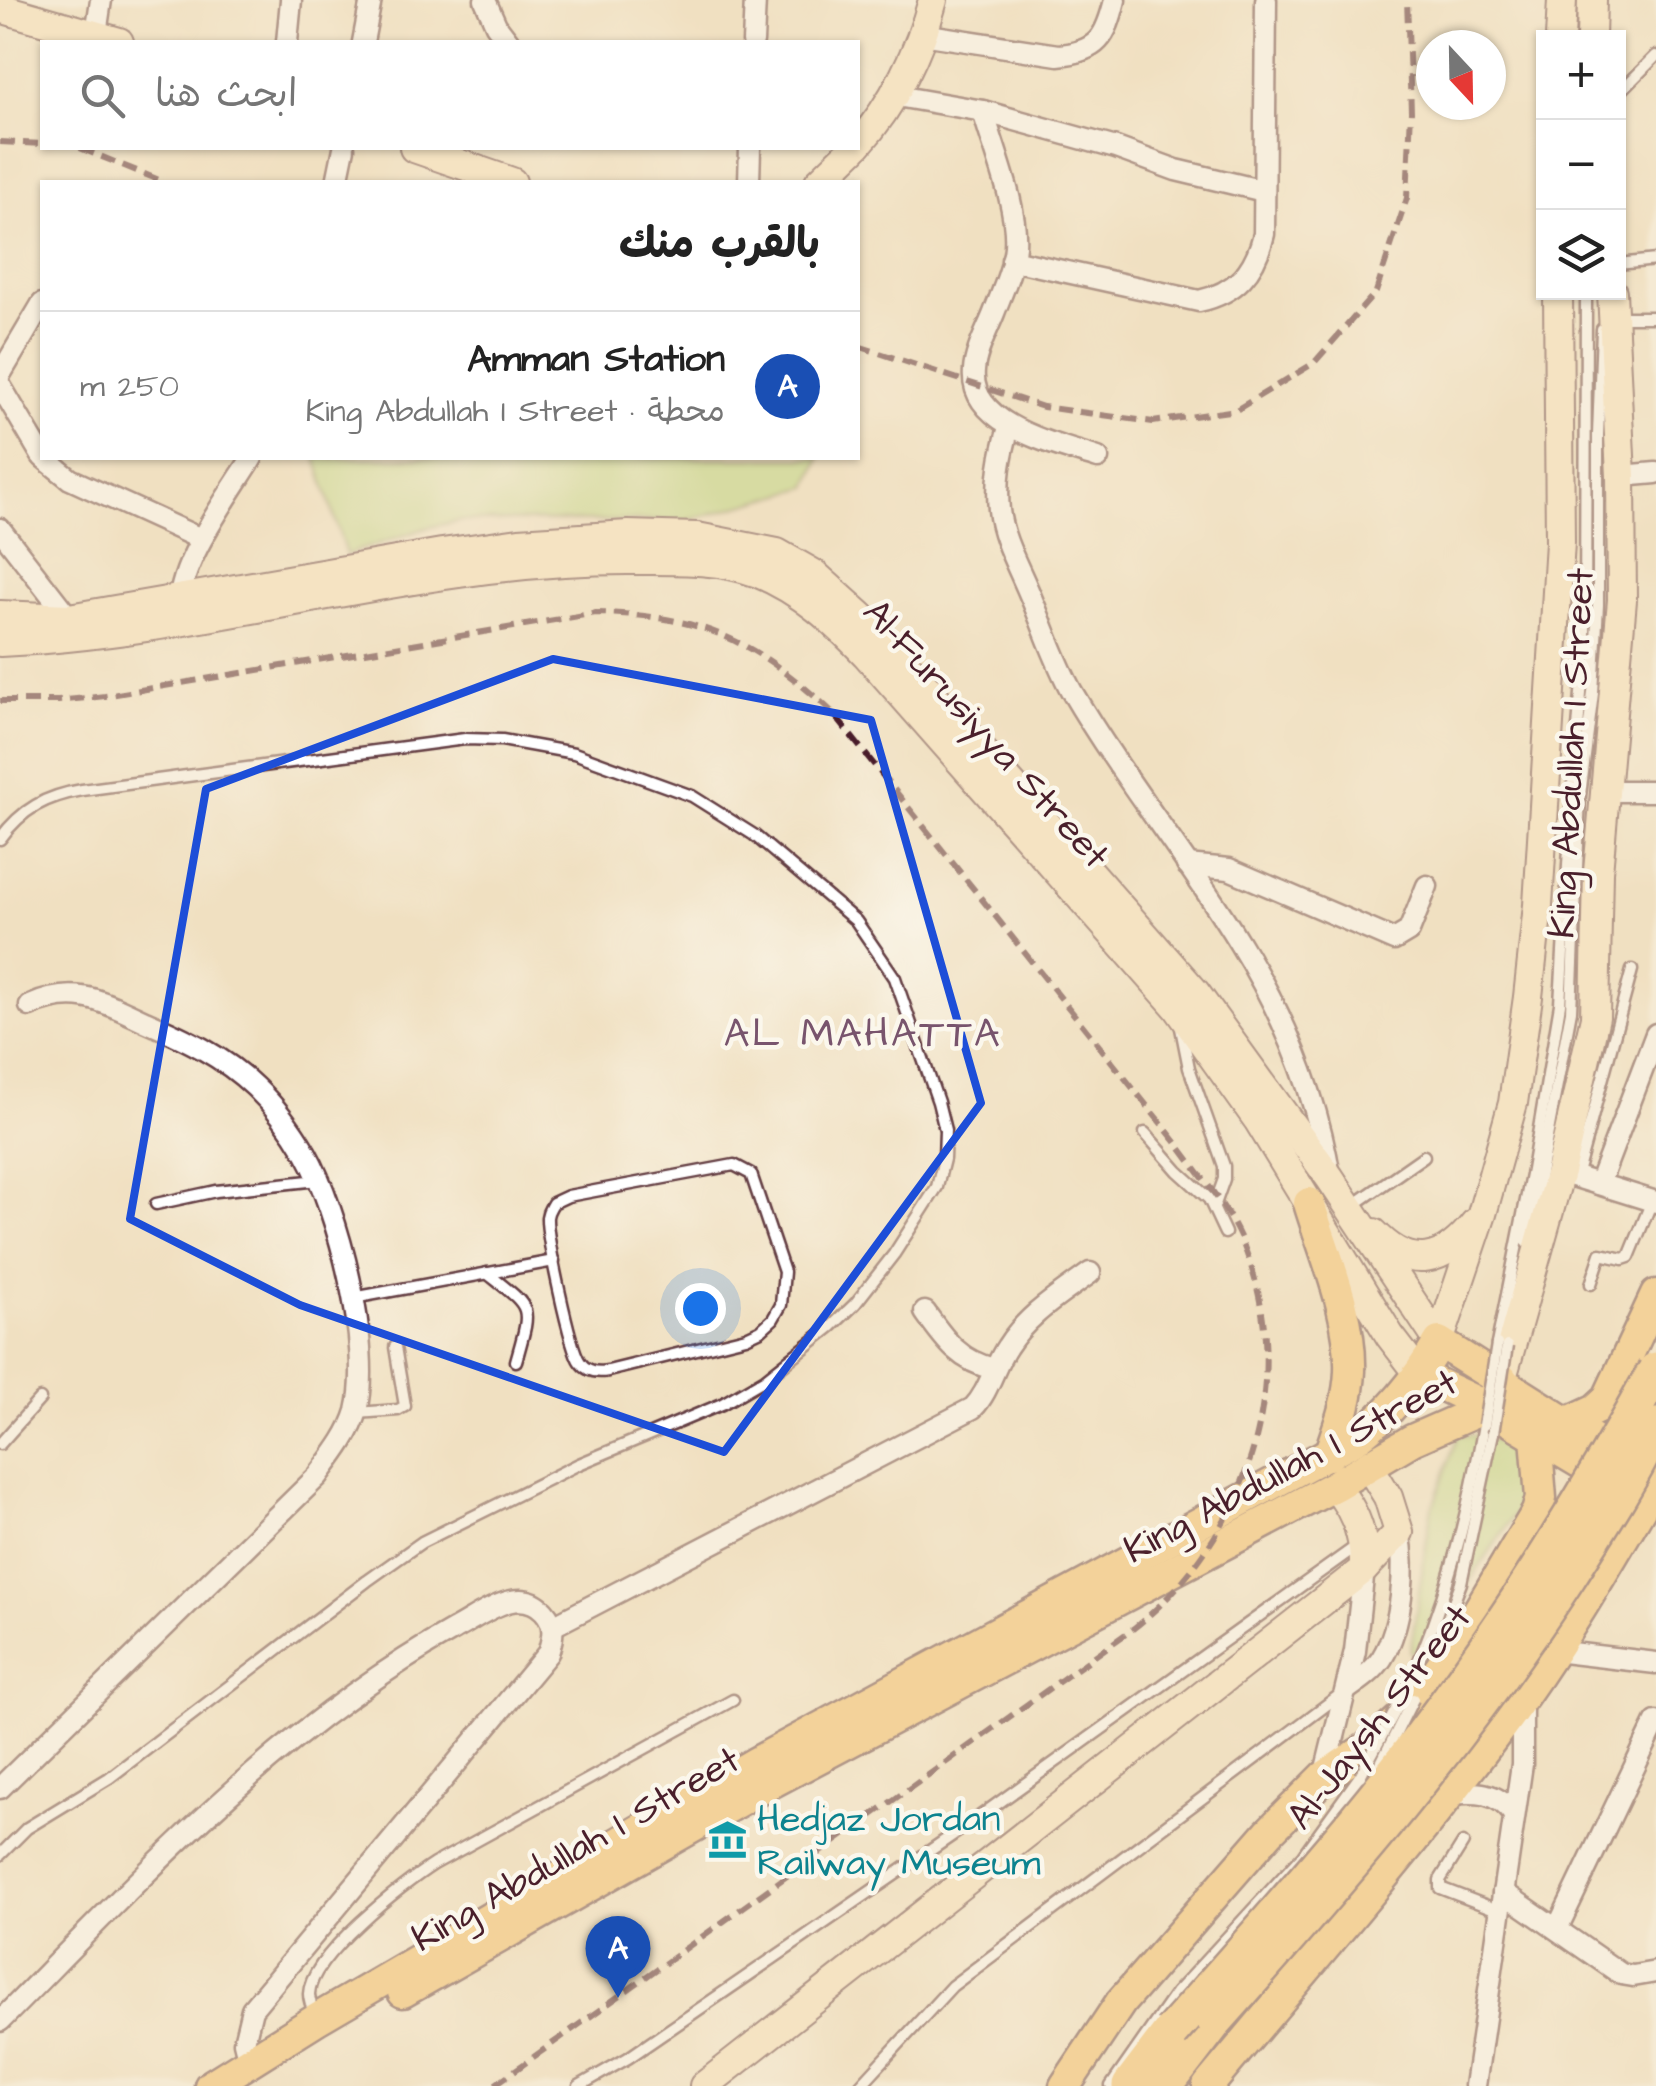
<!DOCTYPE html>
<html lang="ar">
<meta charset="utf-8">
<style>
:root{--surface:#fff;--page:#f6f6f6;--text:#222;--muted:#767676;--line:#e0e0e0;--accent:#ea580c}
body{margin:0;font-family:"Architects Daughter","Playpen Sans Arabic",sans-serif;background:var(--page);color:var(--text);direction:rtl}
.controls{position:absolute;right:30px;top:30px;display:grid;overflow:hidden;border-radius:0px;box-shadow:0 2px 8px #0004}
.controls button{width:90px;height:90px;display:grid;place-items:center;padding:0;border:0;border-bottom:2px solid var(--line);background:var(--surface);color:var(--text);font:50px sans-serif}
.compass{position:absolute;left:1416px;top:30px;width:90px;height:90px;border-radius:50%;background:var(--surface);box-shadow:0 2px 8px #0004;rotate:158deg}
.you{position:absolute;left:700px;top:1308px;width:35px;height:35px;margin:-25px;border:8px solid #fff;border-radius:50%;background:#1a73e8;box-shadow:0 0 0 15px #1a73e833}
.badge{display:grid;place-items:center;width:65px;height:65px;border-radius:50%;background:var(--accent);color:#fff;font-size:32px;font-weight:700}
.pin{position:absolute;translate:-50% -82px;filter:drop-shadow(0 2px 5px #0008)}
.pin::after{content:'';position:absolute;top:52px;width:35px;height:30px;background:inherit;clip-path:polygon(0 0,100% 0,50% 100%)}
.list{margin:0;padding:0;list-style:none}
h2{display:flex;justify-content:space-between;align-items:center;height:130px;margin:0;padding:0 40px;font-size:42px}
h2 small{font-size:32px;font-weight:400;color:var(--muted)}
.list li{display:grid;grid-template-columns:65px 1fr auto;gap:30px;align-items:center;box-sizing:border-box;height:150px;padding:0 40px;border-top:2px solid var(--line)}
.list b{display:block;font-size:38px;white-space:nowrap}
.list p{margin:0;font-size:32px;white-space:nowrap;color:var(--muted)}
.list em{font-size:32px;font-style:normal;color:var(--muted)}
.icon{flex:none;width:55px;height:55px;fill:none;stroke:currentColor;stroke-width:2;stroke-linecap:round;stroke-linejoin:round}
.map{position:relative;flex:none;width:1656px;height:2086px;overflow:hidden;direction:ltr}
.search{position:absolute;background:var(--surface);box-shadow:0 2px 8px #0004;left:40px;top:40px;width:820px;height:110px;display:flex;align-items:center;gap:25px;box-sizing:border-box;padding:0 35px;border-radius:0px;color:var(--muted);font-size:38px}
.panel{position:absolute;background:var(--surface);box-shadow:0 2px 8px #0004;left:40px;top:180px;width:820px;height:280px;border-radius:0px;direction:rtl}
.map>svg:first-child{display:block}
.green{fill:#b8d57c;stroke:#817a54;stroke-width:2.5}
.lines{fill:none;stroke-linecap:round;stroke-linejoin:round}
.lane-casing{stroke:#633c42;stroke-width:15}
.street-casing{stroke:#633c42;stroke-width:25}
.secondary-casing{stroke:#633c42;stroke-width:32}
.primary-casing{stroke:#633c42;stroke-width:35}
.highway-casing{stroke:#633c42;stroke-width:40}
.lane{stroke:#fff;stroke-width:10}
.street{stroke:#fff;stroke-width:20}
.secondary{stroke:#fbe6c4;stroke-width:28}
.primary{stroke:#f6c16b;stroke-width:30}
.highway{stroke:#f6c16b;stroke-width:35}
.rail{stroke:#4a1f2b;stroke-width:6;stroke-dasharray:15 8;stroke-linecap:butt}
.lane-bridge-casing{stroke:#633c42;stroke-width:15;stroke-linecap:butt}
.highway-bridge-casing{stroke:#633c42;stroke-width:40;stroke-linecap:butt}
.lane-bridge{stroke:#fff;stroke-width:10}
.highway-bridge{stroke:#f6c16b;stroke-width:35}
.marked{fill:none;stroke:#1d4ed8;stroke-width:8;stroke-linejoin:round}
.labels{text-anchor:middle;stroke-width:9;stroke-linejoin:round;paint-order:stroke}
.street-label{font-size:38px;fill:#4a1f2b;stroke:#fbf7ec}
.culture-label{font-size:38px;fill:#0d838f;stroke:#fbf7ec;text-anchor:start}
.neighbourhood-label{font-size:40px;letter-spacing:2.5px;fill:#78546d;stroke:#fbf7ec}
</style>
<div class="map">
<svg width="1656" height="2086" viewBox="0 0 1656 2086">
<rect width="100%" height="100%" fill="#fbf7ec"/>
<filter id="ink" filterUnits="userSpaceOnUse"><feTurbulence type="fractalNoise" baseFrequency=".01" numOctaves="2"/><feDisplacementMap in="SourceGraphic" scale="20" xChannelSelector="R" yChannelSelector="G"/><feConvolveMatrix kernelMatrix="1 2 1 2 8 2 1 2 1" color-interpolation-filters="sRGB"/></filter>
<filter id="wash" filterUnits="userSpaceOnUse"><feTurbulence type="fractalNoise" baseFrequency=".0048" numOctaves="4" result="noise"/><feDisplacementMap in="SourceGraphic" scale="40" xChannelSelector="R" yChannelSelector="G"/><feGaussianBlur stdDeviation="2.25" result="paint"/><feColorMatrix in="noise" values="0 0 0 0 0 0 0 0 0 0 0 0 0 0 0 0 0 1.4 0 .05"/><feComposite in="paint" operator="in"/></filter>
<g filter="url(#wash)">
<rect width="100%" height="100%" fill="#f0e0c1"/>
<!-- green -->
<g class="green">
<path d="M316,458H820L808,487L685,521H459L426,528L346,555Z"/>
<path d="M1458,1435C1503,1434 1526,1452 1524,1500L1420,1656L1410,1652L1431,1512Z"/>
</g>
</g>
<g filter="url(#ink)">
<g class="lines">
<defs>
<g id="lane">
<path d="M1618,94L1656,56"/>
<path d="M1618,264L1656,260"/>
<path d="M1614,317H1656"/>
<path d="M0,839C22,809 46,796 82,790L465,739L502,740L574,753L692,796L754,835L856,921L895,978L938,1102L945,1130L944,1159L937,1187L894,1254L855,1304L832,1326L765,1379L722,1404L579,1464L422,1542L367,1581L109,1778L27,1828L0,1855"/>
<path d="M1180,1023L1189,1068L1224,1166V1179L1214,1207"/>
<path d="M1145,1133L1178,1171L1209,1199L1225,1233"/>
<path d="M734,1165L751,1174L784,1272L781,1305L773,1319L761,1330L746,1337L608,1371C597,1373 587,1372 580,1362C570,1349 546,1235 547,1217C548,1210 550,1209 553,1203L568,1196Z"/>
<path d="M1576,1177L1632,970"/>
<path d="M156,1204L216,1191L318,1180"/>
<path d="M1351,1207L1424,1156"/>
<path d="M1527,1242L1571,1011L1580,796L1593,693L1598,605V435L1602,329"/>
<path d="M487,1273C533,1310 532,1304 516,1361"/>
<path d="M1591,1284L1601,1254L1623,1259L1629,1257L1652,1201"/>
<path d="M353,1298L554,1261"/>
<path d="M1497,1344L1532,1170L1560,1004L1572,796L1585,648L1586,292"/>
<path d="M357,1413L398,1410L405,1406L395,1347"/>
<path d="M0,1444L40,1399"/>
<path d="M1434,1654L1461,1583L1493,1433"/>
<path d="M1405,1693C1445,1606 1467,1518 1484,1425"/>
<path d="M1463,1843L1440,1880V1888L1500,1911"/>
<path d="M316,2017C313,2010 309,2002 309,1994C310,1956 403,1884 434,1864L733,1700"/>
<path d="M579,2086L628,2058L976,1819L1358,1545"/>
<path d="M860,2086L952,1986L1341,1694"/>
<path d="M1111,2086L1176,1993L1303,1855L1360,1776"/>
</g>
<g id="street">
<path d="M485,0L496,25L509,42"/>
<path d="M96,34L101,0"/>
<path d="M922,34L1058,55C1098,52 1106,37 1115,0"/>
<path d="M287,42L291,0"/>
<path d="M363,42L371,0"/>
<path d="M753,42L755,0"/>
<path d="M891,95L983,111L1116,148L1176,170L1264,191"/>
<path d="M983,111C994,150 1018,207 1015,246C1013,269 1002,292 994,313C987,331 975,352 974,371C969,426 1059,445 1098,458"/>
<path d="M337,182L344,148"/>
<path d="M749,182L750,148"/>
<path d="M1012,260L1199,301C1236,293 1255,271 1264,234L1266,0"/>
<path d="M0,375L42,304"/>
<path d="M0,385L42,456"/>
<path d="M1009,427C1001,455 996,481 999,510C1002,539 1019,568 1030,595C1044,627 1055,662 1072,692C1123,779 1188,858 1240,944C1285,1017 1316,1092 1330,1176"/>
<path d="M44,458L70,479L201,539"/>
<path d="M1621,476L1656,473"/>
<path d="M0,529L69,618"/>
<path d="M180,607C176,567 231,492 252,458"/>
<path d="M1605,791H1656"/>
<path d="M1187,865L1229,869L1394,940L1409,931L1427,886"/>
<path d="M1560,1172L1656,1202"/>
<path d="M1599,1184L1656,1034"/>
<path d="M925,1312C945,1340 959,1361 994,1369"/>
<path d="M553,1626L973,1408C989,1392 994,1366 1007,1347C1028,1314 1059,1296 1090,1273"/>
<path d="M1554,1651L1656,1663"/>
<path d="M1346,1690C1359,1681 1373,1672 1382,1658C1402,1625 1407,1569 1399,1532"/>
<path d="M1324,1777L1355,1651L1364,1569"/>
<path d="M0,1788L318,1476C332,1457 350,1435 357,1411C373,1347 338,1210 306,1153C292,1129 275,1106 255,1087C223,1056 184,1038 145,1021C102,1001 75,985 30,1006"/>
<path d="M1448,1794C1475,1792 1497,1790 1514,1815"/>
<path d="M1503,1892L1621,1974L1633,1976L1656,1972"/>
<path d="M1557,1929L1656,1722"/>
<path d="M0,2021C141,1878 278,1728 455,1629C480,1616 519,1583 544,1611C556,1624 553,1638 548,1653L252,2009L244,2042L249,2062"/>
<path d="M1475,2086L1522,1764V1698"/>
</g>
<g id="secondary">
<path d="M0,8L119,42"/>
<path d="M1560,38L1562,0"/>
<path d="M1591,38L1592,0"/>
<path d="M858,144C893,106 920,50 933,0"/>
<path d="M414,148L512,182"/>
<path d="M819,182L854,148"/>
<path d="M0,615L69,618L442,553L519,542L628,535L697,537L777,553L814,574L874,628L1195,992L1330,1178L1439,1342"/>
<path d="M0,642C212,633 418,559 631,560C672,560 719,558 758,573C802,591 834,621 866,654L1178,1008L1258,1120L1390,1336L1420,1375"/>
<path d="M1374,1233C1411,1272 1444,1263 1475,1223"/>
<path d="M1439,1342L1482,1214L1513,1103L1528,997L1538,905L1560,542L1558,292"/>
<path d="M1502,1378L1560,1172L1595,1017L1598,872L1622,600L1621,476L1612,292"/>
<path d="M1334,1486C1356,1510 1365,1537 1364,1569"/>
<path d="M704,2086L1364,1569L1399,1532L1388,1497L1369,1466"/>
</g>
<g id="primary">
<path d="M1309,1203C1325,1256 1352,1315 1350,1371C1349,1400 1338,1428 1329,1455"/>
<path d="M1420,1375L1487,1407L1616,1484"/>
<path d="M1566,1423L1596,1409L1608,1398L1656,1295"/>
<path d="M403,1992L767,1785L1334,1486L1412,1440L1487,1407L1502,1379"/>
<path d="M210,2086L317,2019L755,1763L1355,1439C1391,1413 1417,1380 1439,1342L1656,1479"/>
<path d="M1065,2086L1121,2002L1269,1832L1324,1777L1374,1743L1410,1710L1471,1623L1537,1512L1541,1498L1536,1437"/>
<path d="M1208,2086C1315,1957 1427,1831 1524,1695C1572,1627 1614,1553 1656,1482"/>
</g>
<g id="highway">
<path d="M1130,2086L1171,2032"/>
<path d="M1165,2086L1215,2021"/>
</g>
</defs>
<!-- lane casing -->
<use href="#lane" class="lane-casing"/>
<!-- street casing -->
<use href="#street" class="street-casing"/>
<!-- secondary casing -->
<use href="#secondary" class="secondary-casing"/>
<!-- primary casing -->
<use href="#primary" class="primary-casing"/>
<!-- highway casing -->
<use href="#highway" class="highway-casing"/>
<!-- lane -->
<use href="#lane" class="lane"/>
<!-- street -->
<use href="#street" class="street"/>
<!-- secondary -->
<use href="#secondary" class="secondary"/>
<!-- primary -->
<use href="#primary" class="primary"/>
<!-- highway -->
<use href="#highway" class="highway"/>
<!-- rail -->
<g class="rail">
<path d="M0,142L42,144"/>
<path d="M80,148L164,182"/>
<path d="M858,346L1043,407L1153,422L1236,410L1314,363L1376,292L1407,198L1411,111L1407,0"/>
<path d="M0,701H58L105,696L596,613C703,615 755,641 832,712L1176,1142C1199,1174 1228,1207 1243,1244C1299,1381 1247,1538 1134,1628L493,2086"/>
</g>
<defs>
<g id="lane-bridge">
<path d="M1484,1425L1497,1344"/>
<path d="M1493,1433L1507,1346"/>
<path d="M1380,1765L1413,1699"/>
<path d="M1360,1776L1405,1693"/>
</g>
<g id="highway-bridge">
<path d="M1215,2021C1341,1879 1465,1736 1568,1577C1599,1528 1632,1478 1656,1426"/>
<path d="M1171,2032C1253,1939 1337,1847 1413,1748C1504,1629 1584,1501 1656,1370"/>
</g>
</defs>
<!-- lane-bridge casing -->
<use href="#lane-bridge" class="lane-bridge-casing"/>
<!-- highway-bridge casing -->
<use href="#highway-bridge" class="highway-bridge-casing"/>
<!-- lane-bridge -->
<use href="#lane-bridge" class="lane-bridge"/>
<!-- highway-bridge -->
<use href="#highway-bridge" class="highway-bridge"/>
</g>
</g>
<!-- marked area -->
<path d="M0 0H1656V2086H0ZM553,659L871,720L981,1103L724,1452L300,1305L130,1219L206,789Z" fill="#f0e0c1" fill-opacity=".55" fill-rule="evenodd"/>
<path class="marked" d="M553,659L871,720L981,1103L724,1452L300,1305L130,1219L206,789Z"/>
<!-- icons -->
<defs>
<symbol id="museum-bare" viewBox="-9 -9 18 18"><path d="M0-6L6-3V-2H-6V-3ZM-5-1h2V3h-2ZM-1-1h2V3h-2ZM3-1h2V3H3ZM-6 4H6V6H-6Z" fill="#0f9aa8" stroke="#fbf7ec" stroke-width="2.5" paint-order="stroke"/></symbol>
</defs>
<g fill-rule="evenodd">
<use href="#museum-bare" x="700" y="1812" width="55" height="55"/>
</g>
<g class="labels">
<!-- street labels -->
<g class="street-label">
<text transform="translate(987 733) rotate(48)" y="13">Al-Furusiyya Street</text>
<text transform="translate(1570 753) rotate(-87)" y="13">King Abdullah I Street</text>
<text transform="translate(1290 1465) rotate(-28)" y="13">King Abdullah I Street</text>
<text transform="translate(1378 1716) rotate(-52)" y="13">Al-Jaysh Street</text>
<text transform="translate(575 1848) rotate(-30)" y="13">King Abdullah I Street</text>
</g>
<!-- culture labels -->
<g class="culture-label">
<text x="757" y="1831">Hedjaz Jordan<tspan x="757" dy="44">Railway Museum</tspan></text>
</g>
<!-- neighbourhood labels -->
<g class="neighbourhood-label">
<text x="863" y="1046">AL MAHATTA</text>
</g>
</g>
</svg>
<div class="controls">
<button>+</button>
<button>−</button>
<button><svg class="icon" aria-label="layers" viewBox="0 0 24 24"><path d="M12 4l9 5-9 5-9-5zM3 14l9 5 9-5"/></svg></button>
</div>
<svg class="compass" viewBox="-18 -18 36 36"><path d="M0-13l5 13h-10z" fill="#e53935"/><path d="M0 13l5-13h-10z" fill="#767676"/></svg>
<div class="you"></div>
<div class="pin badge" style="left:618px;top:1998px;background:#1a4fb4">A</div>
<div class="search"><svg class="icon" aria-label="search" viewBox="0 0 24 24"><circle cx="10" cy="10" r="6"/><path d="M15 15l6 6"/></svg>ابحث هنا</div>
<section class="panel">
<h2>بالقرب منك<small></small></h2>
<ul class="list">
<li><span class="badge" style="background:#1a4fb4">A</span><div><b>Amman Station</b><p>محطة · King Abdullah I Street</p></div><em>250 m</em></li>
</ul>
</section>
</div>
